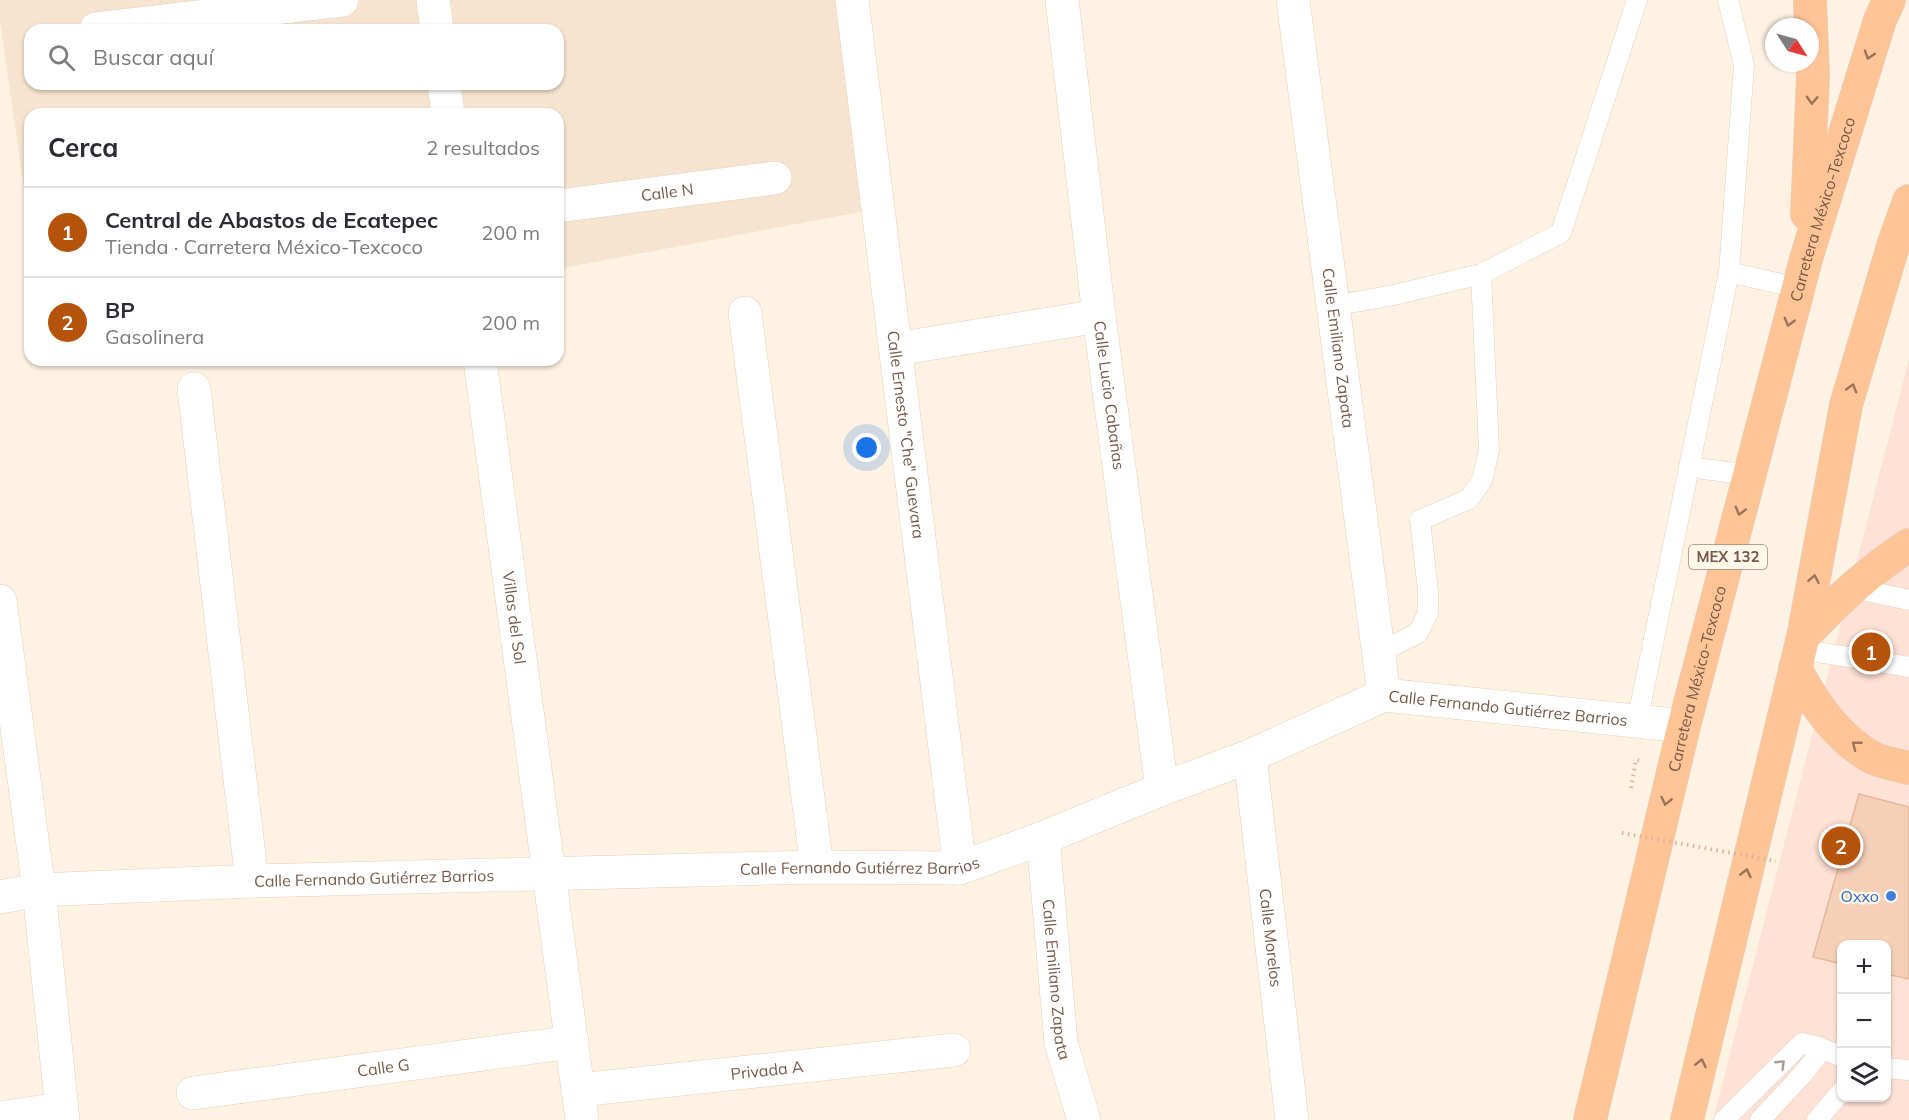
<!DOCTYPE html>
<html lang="es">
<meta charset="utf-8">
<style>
:root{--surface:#fff;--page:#f7f7f7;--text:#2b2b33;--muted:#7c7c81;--line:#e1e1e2;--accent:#b45309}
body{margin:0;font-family:Mulish,sans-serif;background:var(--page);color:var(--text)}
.controls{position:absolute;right:18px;bottom:18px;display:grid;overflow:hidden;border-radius:12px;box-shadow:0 2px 4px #0004}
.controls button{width:54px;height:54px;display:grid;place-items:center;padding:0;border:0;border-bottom:2px solid var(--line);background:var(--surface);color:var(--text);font:30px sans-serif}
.compass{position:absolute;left:1765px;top:18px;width:54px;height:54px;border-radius:50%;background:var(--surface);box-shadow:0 2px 4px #0004;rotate:126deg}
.you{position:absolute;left:867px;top:448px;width:21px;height:21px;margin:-15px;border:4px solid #fff;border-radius:50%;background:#1a73e8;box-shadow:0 0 0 9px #1a73e833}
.badge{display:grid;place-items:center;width:39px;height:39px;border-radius:50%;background:var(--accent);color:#fff;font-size:20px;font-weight:700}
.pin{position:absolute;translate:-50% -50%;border:3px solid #fff;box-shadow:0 2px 6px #0006}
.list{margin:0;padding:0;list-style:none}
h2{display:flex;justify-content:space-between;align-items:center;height:78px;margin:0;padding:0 24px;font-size:26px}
h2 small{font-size:20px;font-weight:400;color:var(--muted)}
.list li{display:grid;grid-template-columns:39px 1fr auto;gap:18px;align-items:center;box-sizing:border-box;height:90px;padding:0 24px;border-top:2px solid var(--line)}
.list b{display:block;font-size:22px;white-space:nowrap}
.list p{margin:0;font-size:20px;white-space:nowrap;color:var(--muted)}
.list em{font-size:20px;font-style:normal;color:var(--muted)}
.icon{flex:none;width:33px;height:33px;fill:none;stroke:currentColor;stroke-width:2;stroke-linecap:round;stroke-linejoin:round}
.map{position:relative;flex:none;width:1909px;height:1120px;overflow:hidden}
.search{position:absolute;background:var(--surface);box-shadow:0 2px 4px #0004;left:24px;top:24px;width:540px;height:66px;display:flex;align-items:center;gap:15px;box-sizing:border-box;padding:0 21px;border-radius:18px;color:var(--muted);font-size:22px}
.panel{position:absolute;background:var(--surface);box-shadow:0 2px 4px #0004;left:24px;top:108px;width:540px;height:258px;border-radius:18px}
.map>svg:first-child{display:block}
.residential{fill:#f6e4d0;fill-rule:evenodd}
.commercial{fill:#ffe1d5;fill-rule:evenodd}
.building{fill:#f5d0b8;stroke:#e8b697;stroke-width:1.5}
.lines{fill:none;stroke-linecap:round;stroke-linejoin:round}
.service-casing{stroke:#e2cfbd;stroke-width:21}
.minor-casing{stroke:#e2cfbd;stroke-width:34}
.tertiary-casing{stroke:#e2cfbd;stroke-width:34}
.trunk-casing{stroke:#dcd4cf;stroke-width:34}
.path{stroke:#d9b39b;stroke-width:4;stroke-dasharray:1.5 4.5;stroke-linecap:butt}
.service{stroke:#fff;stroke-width:20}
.minor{stroke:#fff;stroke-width:33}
.tertiary{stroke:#fff;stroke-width:33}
.trunk{stroke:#fec496;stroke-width:33}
.path-bridge{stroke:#d9b39b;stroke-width:4;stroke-dasharray:1.5 4.5;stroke-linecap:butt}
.oneway{stroke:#99735b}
.oneway2{stroke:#ad9b91}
.shop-dot{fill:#3f7fe0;stroke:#fff7ea;stroke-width:2}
.labels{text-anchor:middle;stroke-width:4.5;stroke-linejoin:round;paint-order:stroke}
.shield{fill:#fff7ea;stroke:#a08878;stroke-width:1.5}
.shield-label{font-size:15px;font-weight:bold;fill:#775847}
.street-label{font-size:16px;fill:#775847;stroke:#fff7ea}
.shop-label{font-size:16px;fill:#366cbe;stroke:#fff7ea;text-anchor:end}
</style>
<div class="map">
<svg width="1909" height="1120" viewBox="0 0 1909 1120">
<rect width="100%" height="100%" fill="#fef3e2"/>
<!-- residential -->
<path class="residential" d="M0,0H841L866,211L558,269V114H30V231L0,22ZM30,30H558V84H30Z"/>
<!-- commercial -->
<path class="commercial" d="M1909,359V1120H1713ZM1842,944H1886V1098H1842Z"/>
<!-- building -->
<path class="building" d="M1859,794L1909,807V979L1886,974V944H1842V964L1813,957Z"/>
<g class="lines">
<defs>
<g id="service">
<path d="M1729,272L1798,288"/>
<path d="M1333,306L1394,295L1481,274L1561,233L1637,0"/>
<path d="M1689,467L1750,475"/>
<path d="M1853,588L1909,600"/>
<path d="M1799,649L1909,667"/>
<path d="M1378,653L1418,633L1428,613V591L1420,520L1469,499L1482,480L1489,451L1481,274"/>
<path d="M1637,722L1729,272L1744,65L1728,0"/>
<path d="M1886,1068L1909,1070"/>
<path d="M1724,1120L1802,1043L1816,1046L1842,1057"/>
<path d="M1760,1120L1802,1075L1822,1050"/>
<path d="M1817,1120L1842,1091"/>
</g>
<g id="minor">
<path d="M433,0L437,30"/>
<path id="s1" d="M852,0L960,868"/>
<path id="s2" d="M1062,0L1099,316L1162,789"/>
<path id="s3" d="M1293,0L1384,695"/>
<path d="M96,29L342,0"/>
<path d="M444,84L448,114"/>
<path id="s4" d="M558,206L775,178"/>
<path d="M745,313L817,867"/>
<path d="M896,349L1099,316"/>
<path id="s5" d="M480,360L582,1120"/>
<path d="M194,389L252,881"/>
<path d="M0,601L39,890L63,1120"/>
<path id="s6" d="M1250,756L1292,1120"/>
<path id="s7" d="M1043,838L1061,1043L1084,1120"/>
<path id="s8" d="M579,1090L954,1050"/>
<path id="s9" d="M193,1093L572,1042"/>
<path d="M0,1118L60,1109"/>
</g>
<g id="tertiary">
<path id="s10" d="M0,897L39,890L252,881L817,867L960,868L1043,838L1162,789L1250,756L1384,695L1684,726"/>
</g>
<g id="trunk">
<path d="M1807,214L1813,76L1810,0"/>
<path d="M1803,637C1835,602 1869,571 1909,545"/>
<path d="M1795,668C1813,703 1838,739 1873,758C1884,763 1898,765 1909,768"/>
<path id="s11" d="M1590,1120L1684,726L1806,259L1880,20L1889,0"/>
<path d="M1687,1120L1803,637L1846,405L1894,243L1909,201"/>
</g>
</defs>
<!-- service casing -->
<use href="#service" class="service-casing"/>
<!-- minor casing -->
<use href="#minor" class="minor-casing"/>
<!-- tertiary casing -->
<use href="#tertiary" class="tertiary-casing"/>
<!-- trunk casing -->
<use href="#trunk" class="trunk-casing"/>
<!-- path -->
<path class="path" d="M1631,788L1636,760L1642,761"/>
<!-- service -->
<use href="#service" class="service"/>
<!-- minor -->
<use href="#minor" class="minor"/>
<!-- tertiary -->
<use href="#tertiary" class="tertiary"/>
<!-- trunk -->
<use href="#trunk" class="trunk"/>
<!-- path-bridge -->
<path class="path-bridge" d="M1622,833L1776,861"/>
</g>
<!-- one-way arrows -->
<defs><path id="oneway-chevron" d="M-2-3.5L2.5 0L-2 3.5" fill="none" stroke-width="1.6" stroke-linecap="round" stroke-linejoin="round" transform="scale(1.5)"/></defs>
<g class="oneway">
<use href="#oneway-chevron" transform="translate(1869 55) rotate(107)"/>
<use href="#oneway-chevron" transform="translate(1812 100) rotate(92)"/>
<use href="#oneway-chevron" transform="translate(1789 322) rotate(105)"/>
<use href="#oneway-chevron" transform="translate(1852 388) rotate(-74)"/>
<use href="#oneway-chevron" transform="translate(1740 511) rotate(105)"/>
<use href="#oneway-chevron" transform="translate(1814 579) rotate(-79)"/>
<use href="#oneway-chevron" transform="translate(1856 745) rotate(-142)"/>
<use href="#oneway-chevron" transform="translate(1666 801) rotate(103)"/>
<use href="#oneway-chevron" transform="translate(1746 873) rotate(-77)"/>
<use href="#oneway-chevron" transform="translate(1701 1063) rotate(-77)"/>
</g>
<use class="oneway2" href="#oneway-chevron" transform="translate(1781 1064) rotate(-44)"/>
<!-- markers -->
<circle class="shop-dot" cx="1891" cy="896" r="6"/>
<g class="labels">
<!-- shield labels -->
<rect class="shield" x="1689" y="545" width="78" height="24" rx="4.5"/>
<g class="shield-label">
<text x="1728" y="562">MEX 132</text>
</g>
<!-- street labels -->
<g class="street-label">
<text dy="6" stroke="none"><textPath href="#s4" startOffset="110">Calle N</textPath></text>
<text dy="6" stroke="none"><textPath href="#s11" startOffset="940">Carretera México-Texcoco</textPath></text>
<text dy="6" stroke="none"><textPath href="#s3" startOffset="351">Calle Emiliano Zapata</textPath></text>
<text dy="6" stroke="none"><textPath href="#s2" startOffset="398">Calle Lucio Cabañas</textPath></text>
<text dy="6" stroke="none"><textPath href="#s1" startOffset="438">Calle Ernesto "Che" Guevara</textPath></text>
<text dy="6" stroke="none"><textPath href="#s5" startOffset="260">Villas del Sol</textPath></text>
<text dy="6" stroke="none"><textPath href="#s11" startOffset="454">Carretera México-Texcoco</textPath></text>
<text dy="6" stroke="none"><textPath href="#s10" startOffset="1544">Calle Fernando Gutiérrez Barrios</textPath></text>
<text dy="6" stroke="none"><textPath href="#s10" startOffset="861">Calle Fernando Gutiérrez Barrios</textPath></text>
<text dy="6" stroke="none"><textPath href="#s10" startOffset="375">Calle Fernando Gutiérrez Barrios</textPath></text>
<text dy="6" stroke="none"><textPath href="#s6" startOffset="183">Calle Morelos</textPath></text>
<text dy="6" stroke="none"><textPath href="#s7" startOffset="142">Calle Emiliano Zapata</textPath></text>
<text dy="6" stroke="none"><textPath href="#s9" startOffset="192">Calle G</textPath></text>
<text dy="6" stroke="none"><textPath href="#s8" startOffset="189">Privada A</textPath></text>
</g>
<!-- shop labels -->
<g class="shop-label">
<text x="1879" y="902">Oxxo</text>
</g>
</g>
</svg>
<div class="controls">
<button>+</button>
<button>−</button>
<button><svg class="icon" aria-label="layers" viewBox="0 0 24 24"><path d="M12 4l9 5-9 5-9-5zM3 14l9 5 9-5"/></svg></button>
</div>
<svg class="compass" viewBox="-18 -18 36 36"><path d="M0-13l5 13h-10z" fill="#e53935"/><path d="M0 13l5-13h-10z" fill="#7c7c81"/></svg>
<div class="you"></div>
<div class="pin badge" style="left:1871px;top:652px">1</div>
<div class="pin badge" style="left:1841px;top:846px">2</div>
<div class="search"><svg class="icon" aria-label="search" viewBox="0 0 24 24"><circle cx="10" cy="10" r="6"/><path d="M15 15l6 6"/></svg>Buscar aquí</div>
<section class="panel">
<h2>Cerca<small>2 resultados</small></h2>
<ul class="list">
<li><span class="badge">1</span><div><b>Central de Abastos de Ecatepec</b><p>Tienda · Carretera México-Texcoco</p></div><em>200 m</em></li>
<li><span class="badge">2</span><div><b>BP</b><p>Gasolinera</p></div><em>200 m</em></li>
</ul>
</section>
</div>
